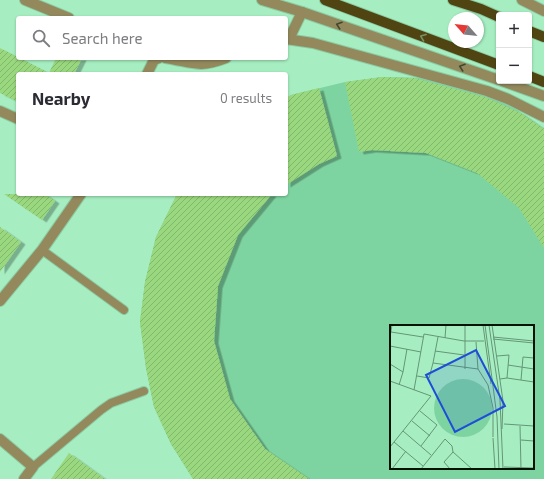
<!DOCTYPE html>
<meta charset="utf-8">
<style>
:root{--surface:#fff;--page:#f7f7f7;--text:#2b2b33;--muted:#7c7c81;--line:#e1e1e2}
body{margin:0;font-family:"Exo 2",sans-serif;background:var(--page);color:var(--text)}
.controls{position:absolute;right:12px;top:12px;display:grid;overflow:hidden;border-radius:4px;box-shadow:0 1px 3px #0004}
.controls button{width:36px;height:36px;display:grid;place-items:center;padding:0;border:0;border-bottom:1px solid var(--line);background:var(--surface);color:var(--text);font:20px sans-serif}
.compass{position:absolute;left:448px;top:12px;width:36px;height:36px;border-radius:50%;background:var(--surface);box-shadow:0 1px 3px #0004;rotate:297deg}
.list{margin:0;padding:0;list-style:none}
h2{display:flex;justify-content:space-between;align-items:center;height:52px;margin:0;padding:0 16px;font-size:17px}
h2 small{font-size:13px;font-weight:400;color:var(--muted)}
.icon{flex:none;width:22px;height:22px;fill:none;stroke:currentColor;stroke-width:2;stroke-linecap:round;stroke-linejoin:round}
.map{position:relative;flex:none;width:544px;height:479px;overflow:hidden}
.search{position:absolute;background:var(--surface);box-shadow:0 1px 3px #0004;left:16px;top:16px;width:272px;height:44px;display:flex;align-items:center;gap:10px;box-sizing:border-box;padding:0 14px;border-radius:4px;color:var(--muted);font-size:15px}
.panel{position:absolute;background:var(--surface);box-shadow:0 1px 3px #0004;left:16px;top:72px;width:272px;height:124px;border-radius:4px}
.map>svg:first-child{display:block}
.pitch{fill:#7ed4a1;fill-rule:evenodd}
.building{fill:url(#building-hatch);filter:url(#shadow)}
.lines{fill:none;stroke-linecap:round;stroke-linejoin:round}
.service-casing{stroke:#8bcba3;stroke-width:10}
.minor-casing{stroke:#8bcba3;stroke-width:12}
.tertiary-casing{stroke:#8bcba3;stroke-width:12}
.primary-casing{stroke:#8bcba3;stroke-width:12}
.service{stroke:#93895d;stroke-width:8}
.minor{stroke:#93895d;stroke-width:10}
.tertiary{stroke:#93895d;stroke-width:10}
.primary{stroke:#504512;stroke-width:10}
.oneway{stroke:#42482d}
.oneway2{stroke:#779161}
.inset-road{fill:none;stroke:#649676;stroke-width:1}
.view{fill:#1d4ed8;fill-opacity:0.15;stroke:#1d4ed8;stroke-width:2}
.inset-edge{fill:none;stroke:#001305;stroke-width:2}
</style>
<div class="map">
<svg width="544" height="479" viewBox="0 0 544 479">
<defs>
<pattern id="building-hatch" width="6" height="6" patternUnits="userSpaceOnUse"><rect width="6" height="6" fill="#99d87e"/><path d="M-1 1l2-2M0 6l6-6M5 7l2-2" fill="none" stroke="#82b86b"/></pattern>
<filter id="shadow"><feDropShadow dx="4.5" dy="2.5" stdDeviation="0" flood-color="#0004"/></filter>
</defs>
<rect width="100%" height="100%" fill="#a6eec1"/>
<!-- pitch -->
<path class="pitch" d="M382,77L433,78L477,91L513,107L544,129V479H193L171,444L154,407L146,368L140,322L145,282L156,237L177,194H286V98L291,95L345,82ZM391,326H533V468H391Z"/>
<!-- building -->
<g class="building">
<path d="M0,48L49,73L56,58H82L74,74H18V102L0,93Z"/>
<path d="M382,77L414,78L485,97L521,113L544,129V248L519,208L477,173L426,153L372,150L359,152L345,82Z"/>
<path d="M319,88L337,156L319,164L286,185V98L291,95Z"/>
<path d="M4,194H45L55,201L42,220Z"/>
<path d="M177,194H272L238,235L218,286L214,341L230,399L265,449L309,479H193L171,444L154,407L146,368L140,322L145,282L156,237Z"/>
<path d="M0,227L21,242L0,272Z"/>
<path d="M69,453L105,479H51Z"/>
</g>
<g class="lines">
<defs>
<g id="service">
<path d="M42,250L124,310"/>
<path d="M33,467L101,410L111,403L144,391"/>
</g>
<g id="minor">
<path d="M25,0L69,18"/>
<path d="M286,39L313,43L487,91L508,99L544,117"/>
<path d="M289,39L302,12"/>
<path d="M165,58C192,62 198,69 226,58"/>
<path d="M147,74L154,60L159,58"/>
<path d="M0,111L18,119"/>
<path d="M0,301L42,250L81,194"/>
<path d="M0,439L33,467L24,479"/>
</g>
<g id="tertiary">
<path d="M262,0L302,12L499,80"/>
<path d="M522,0L544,11"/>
<path d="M502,81L544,96"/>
</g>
<g id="primary">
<path d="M325,0L499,65"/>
<path d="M453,0L481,9L499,17"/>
<path d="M529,31L544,37"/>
<path d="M529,76L544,82"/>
</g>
</defs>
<!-- service casing -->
<use href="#service" class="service-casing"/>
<!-- minor casing -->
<use href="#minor" class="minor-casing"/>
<!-- tertiary casing -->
<use href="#tertiary" class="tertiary-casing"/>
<!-- primary casing -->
<use href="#primary" class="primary-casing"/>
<!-- service -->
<use href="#service" class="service"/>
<!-- minor -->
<use href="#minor" class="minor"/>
<!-- tertiary -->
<use href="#tertiary" class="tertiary"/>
<!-- primary -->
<use href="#primary" class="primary"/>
</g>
<!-- one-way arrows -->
<defs><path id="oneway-chevron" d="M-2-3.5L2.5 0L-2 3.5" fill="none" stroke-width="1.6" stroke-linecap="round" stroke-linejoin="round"/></defs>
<g class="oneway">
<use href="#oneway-chevron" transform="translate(339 25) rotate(-161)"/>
<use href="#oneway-chevron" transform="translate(462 67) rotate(-161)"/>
</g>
<use class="oneway2" href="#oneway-chevron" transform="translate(423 37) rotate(-159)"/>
<!-- overview -->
<g transform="translate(390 325)">
<rect width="144" height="144" fill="#a6eec1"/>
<path d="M44 83a29 29 0 1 1 58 0a29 29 0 1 1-58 0Z" fill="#7ed4a1"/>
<path class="inset-road" d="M93,0L101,59M95,0L107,92L109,144M99,0L110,75L113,144M102,0L113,76L112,104M1,7L33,12M0,12L2,0M103,12L144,16M55,13L56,0M103,14L144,18M86,17L88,44M0,21L31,27M45,26L74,30M107,31L119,30L117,53L110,54M43,38L48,12M0,39L13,47L17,24M118,40L144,44M75,44V0M27,51L39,53L43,38L88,44L98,60L103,83V112M117,53L144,57M131,55L133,32L144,33M0,56L41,71L0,122M9,60L13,47M24,65L34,9L74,16H94M30,86L47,100L31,121M22,96L40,111M114,99L144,101M130,101L131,144M13,106L41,130M103,113L105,144M131,115L144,116M4,117L33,141M114,142L144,143M2,144L16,126M31,144L55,114L62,121L63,127M60,144L54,137L63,127L82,144"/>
<path class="view" d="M86,25L115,81L65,107L36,50Z"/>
<rect width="144" height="144" class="inset-edge"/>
</g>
</svg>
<div class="controls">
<button>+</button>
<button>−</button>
</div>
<svg class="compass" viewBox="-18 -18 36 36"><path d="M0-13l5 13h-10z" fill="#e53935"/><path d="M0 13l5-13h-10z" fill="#7c7c81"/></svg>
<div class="search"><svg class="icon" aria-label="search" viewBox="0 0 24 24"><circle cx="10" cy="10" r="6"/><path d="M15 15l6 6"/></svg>Search here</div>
<section class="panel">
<h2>Nearby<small>0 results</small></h2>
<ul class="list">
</ul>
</section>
</div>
